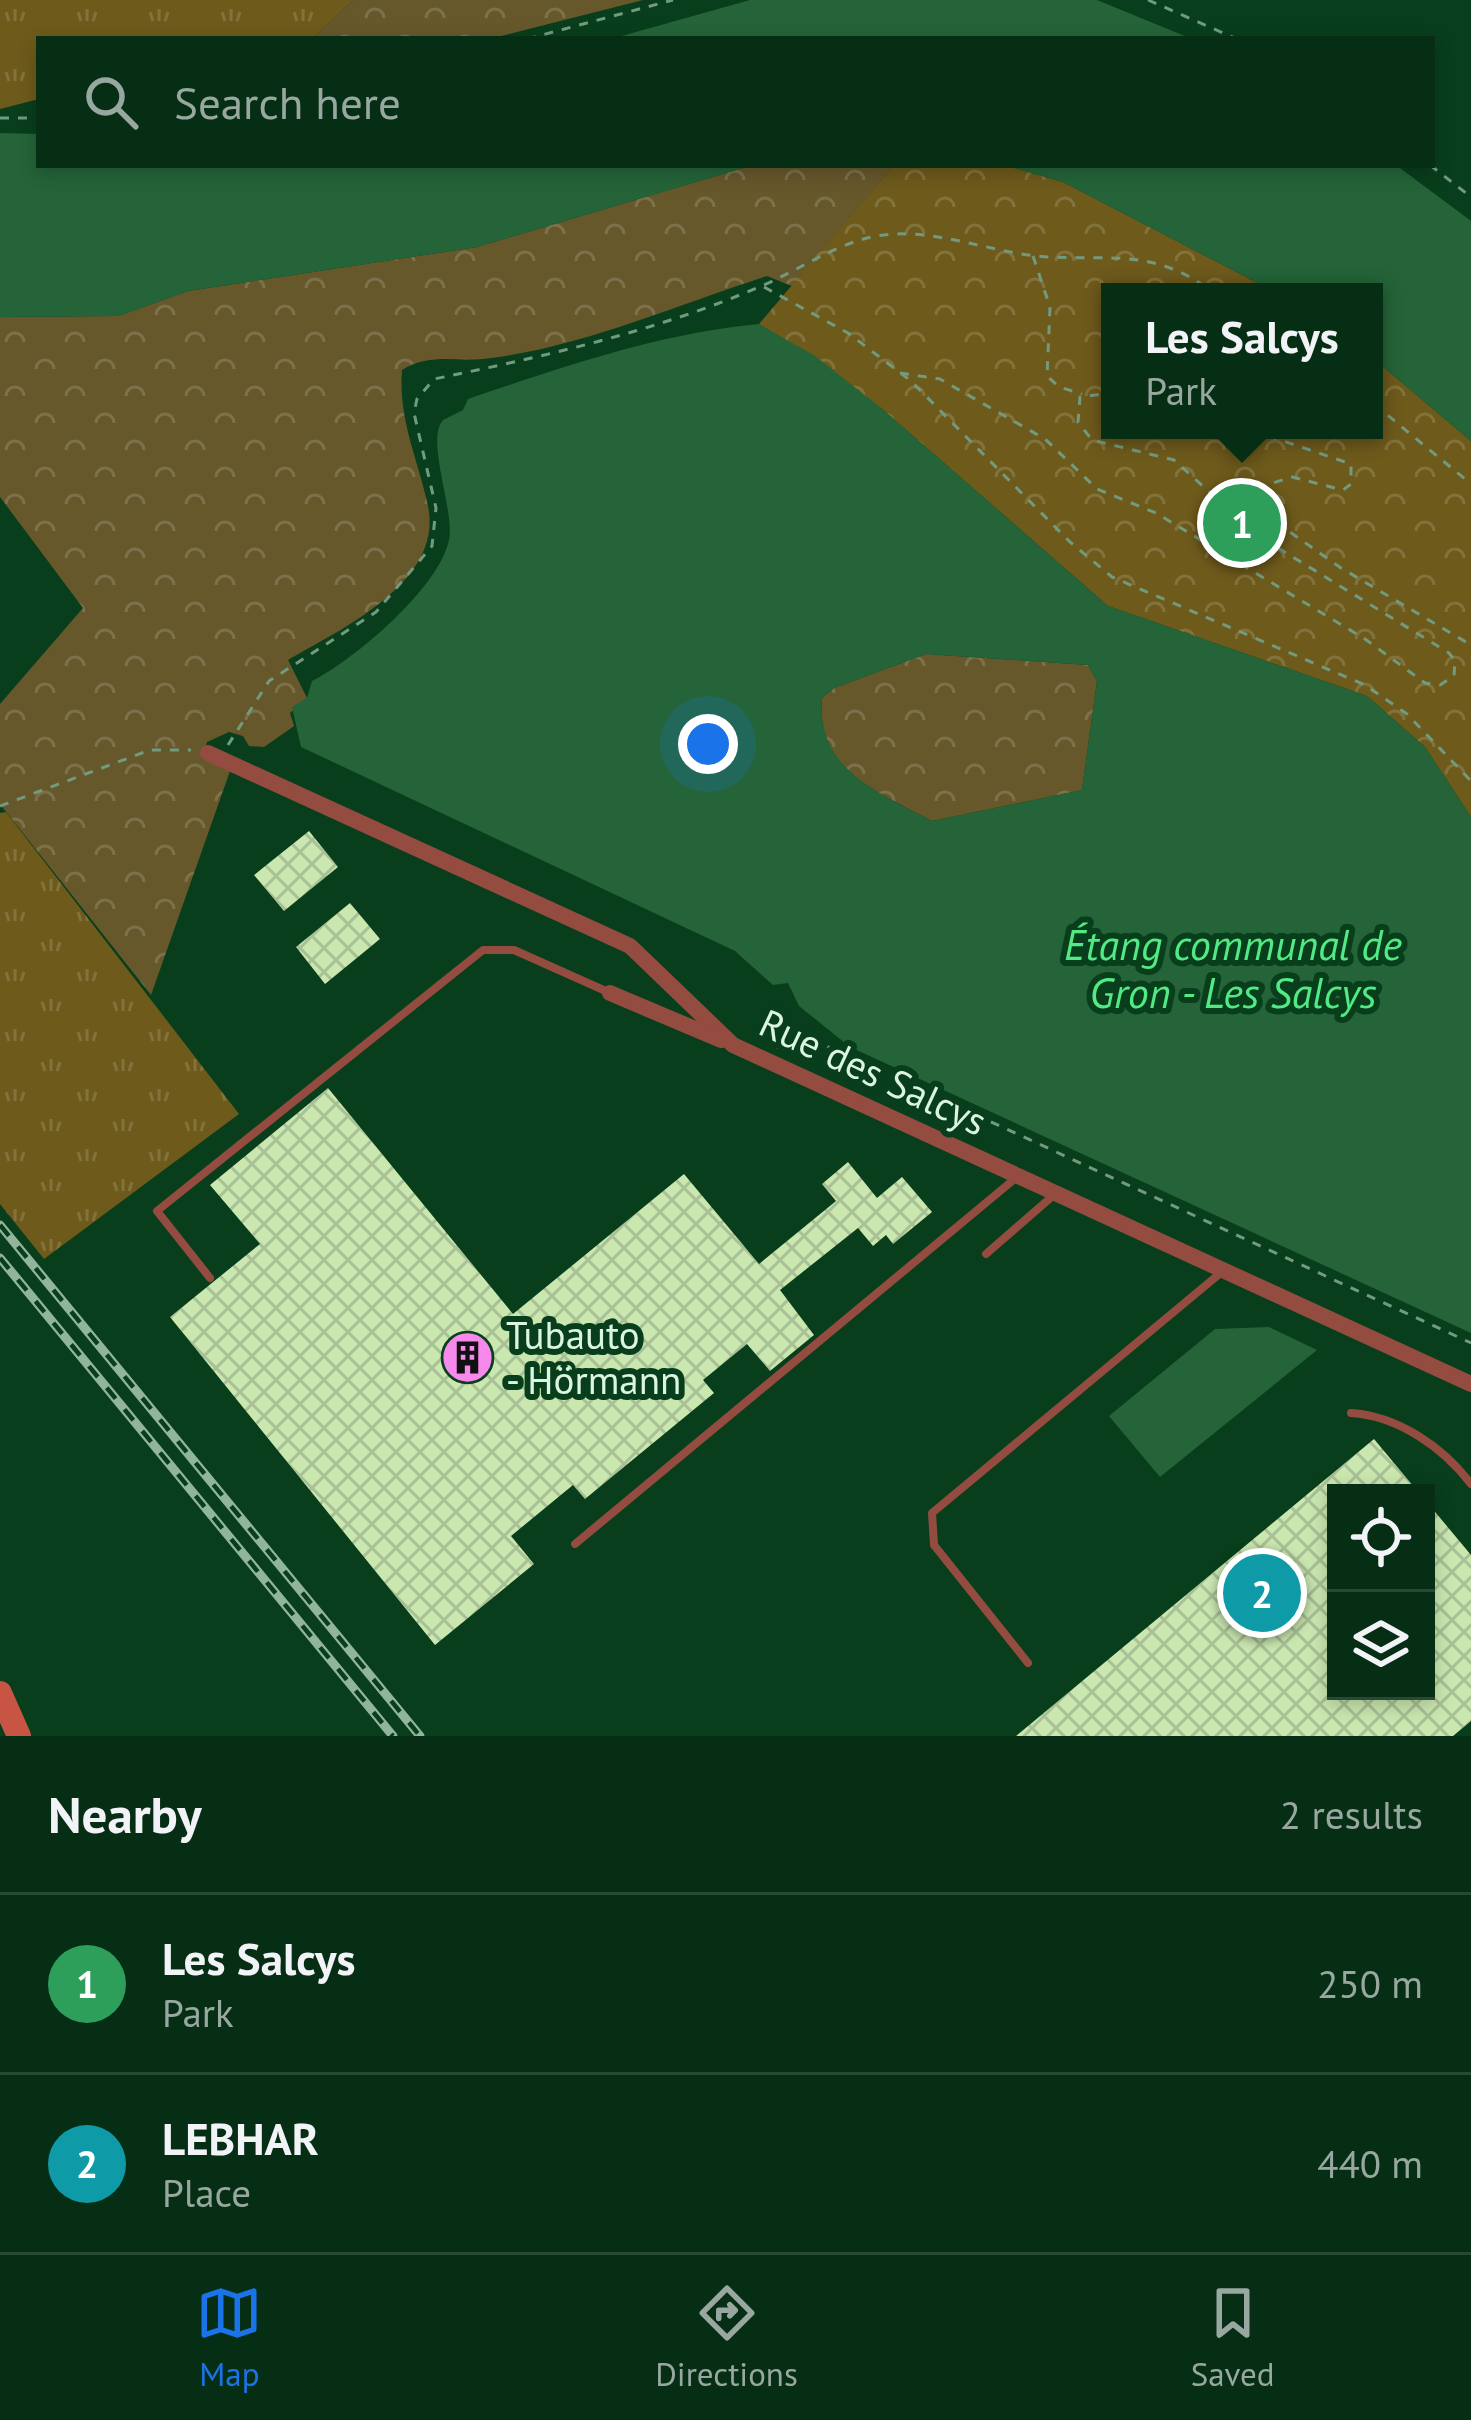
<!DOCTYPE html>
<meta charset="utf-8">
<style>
:root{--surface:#062e15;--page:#0f361e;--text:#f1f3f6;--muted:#98a8a0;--line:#274a34;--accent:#1a73e8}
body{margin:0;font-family:"PT Sans",sans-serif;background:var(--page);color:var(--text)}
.controls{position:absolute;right:36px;bottom:36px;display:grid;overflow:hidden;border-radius:0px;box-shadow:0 6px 18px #0003}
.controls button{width:108px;height:108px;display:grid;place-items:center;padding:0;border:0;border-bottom:3px solid var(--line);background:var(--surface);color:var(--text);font:60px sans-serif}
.you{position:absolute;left:708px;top:744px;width:42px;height:42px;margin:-30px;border:9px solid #fff;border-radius:50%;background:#1a73e8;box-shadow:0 0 0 18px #1a73e833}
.badge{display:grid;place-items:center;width:78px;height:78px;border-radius:50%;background:var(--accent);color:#fff;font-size:39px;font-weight:700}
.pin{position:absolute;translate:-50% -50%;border:6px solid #fff;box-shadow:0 3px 12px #0006}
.popup{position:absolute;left:1101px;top:283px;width:282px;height:156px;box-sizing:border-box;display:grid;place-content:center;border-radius:0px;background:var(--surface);filter:drop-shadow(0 3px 9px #0005);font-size:39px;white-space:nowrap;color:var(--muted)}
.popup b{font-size:45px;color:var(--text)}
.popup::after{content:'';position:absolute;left:50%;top:100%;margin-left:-24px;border:24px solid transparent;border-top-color:var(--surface)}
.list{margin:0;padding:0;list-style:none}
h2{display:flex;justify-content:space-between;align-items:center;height:156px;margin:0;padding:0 48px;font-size:51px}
h2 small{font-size:39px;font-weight:400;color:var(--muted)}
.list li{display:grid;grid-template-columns:78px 1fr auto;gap:36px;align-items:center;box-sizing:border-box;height:180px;padding:0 48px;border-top:3px solid var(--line)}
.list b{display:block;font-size:45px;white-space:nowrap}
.list p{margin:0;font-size:39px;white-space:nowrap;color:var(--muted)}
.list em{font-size:39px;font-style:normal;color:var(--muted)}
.icon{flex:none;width:66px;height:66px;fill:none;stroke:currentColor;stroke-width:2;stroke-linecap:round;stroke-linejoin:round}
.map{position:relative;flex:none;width:1471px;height:1736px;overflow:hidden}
.search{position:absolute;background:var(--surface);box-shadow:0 6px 18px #0003;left:36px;right:36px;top:36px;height:132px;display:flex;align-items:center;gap:30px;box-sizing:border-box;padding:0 42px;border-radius:0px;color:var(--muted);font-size:45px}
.sheet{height:516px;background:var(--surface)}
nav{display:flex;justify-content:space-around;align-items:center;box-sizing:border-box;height:168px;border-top:3px solid var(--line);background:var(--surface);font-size:33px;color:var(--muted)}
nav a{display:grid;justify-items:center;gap:6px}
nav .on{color:var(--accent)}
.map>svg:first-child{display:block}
.grass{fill:url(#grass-tufts)}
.forest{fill:url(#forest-crowns)}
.park{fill:url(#park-crowns)}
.water{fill:#246438;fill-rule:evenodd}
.building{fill:url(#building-cross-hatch)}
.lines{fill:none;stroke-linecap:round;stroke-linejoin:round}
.path{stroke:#729a7f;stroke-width:3;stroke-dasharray:9 9;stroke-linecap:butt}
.lane{stroke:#944c40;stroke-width:8}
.street{stroke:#944c40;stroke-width:16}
.secondary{stroke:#c85544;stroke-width:24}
.rail-casing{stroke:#91b59b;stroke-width:9}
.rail{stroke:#083e1c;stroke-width:4.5;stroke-dasharray:14;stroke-linecap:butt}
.labels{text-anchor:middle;stroke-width:12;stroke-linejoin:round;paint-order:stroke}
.street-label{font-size:39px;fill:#dbf5e0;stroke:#083e1c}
.poi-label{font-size:39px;fill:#dbf5e0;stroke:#083e1c;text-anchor:start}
.water-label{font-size:42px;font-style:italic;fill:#52ea84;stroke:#083e1c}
</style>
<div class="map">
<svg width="1471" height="1736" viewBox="0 0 1471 1736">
<defs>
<pattern id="grass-tufts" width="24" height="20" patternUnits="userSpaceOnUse" patternTransform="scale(3)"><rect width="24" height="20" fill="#6e5a1b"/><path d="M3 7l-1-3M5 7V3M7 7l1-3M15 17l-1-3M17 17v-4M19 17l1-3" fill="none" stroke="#82723c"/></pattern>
<pattern id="forest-crowns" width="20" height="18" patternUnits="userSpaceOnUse" patternTransform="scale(3)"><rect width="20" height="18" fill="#67582c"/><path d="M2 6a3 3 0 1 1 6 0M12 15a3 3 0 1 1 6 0" fill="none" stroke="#7c714a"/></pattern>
<pattern id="park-crowns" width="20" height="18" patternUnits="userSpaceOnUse" patternTransform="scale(3)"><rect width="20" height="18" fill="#6e5a1b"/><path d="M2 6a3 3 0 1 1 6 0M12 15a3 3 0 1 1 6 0" fill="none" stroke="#82723c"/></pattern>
<pattern id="building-cross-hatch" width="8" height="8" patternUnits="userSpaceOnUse" patternTransform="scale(3)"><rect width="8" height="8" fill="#cae7b0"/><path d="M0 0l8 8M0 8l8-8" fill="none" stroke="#a8c095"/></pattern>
</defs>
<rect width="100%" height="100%" fill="#083e1c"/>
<!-- grass -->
<g class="grass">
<path d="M0,0H353L313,39H39V99L0,109Z"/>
<path d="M6,812L239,1114L44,1259L0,1204V813Z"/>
</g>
<!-- forest -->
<g class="forest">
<path d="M353,0H643L489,39H313Z"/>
<path d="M753,165H894L792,286L767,276C677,305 584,346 491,358C457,363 431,352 402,370C398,420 418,459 428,506C444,582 341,629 288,660L307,698L290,713L294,726L264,747L249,746L243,736L229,732L207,742L205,749L230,771L151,995L0,804V704L83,608L0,497V317L118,316L188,291L477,247Z"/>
<path d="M926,654L1088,665L1097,681L1082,790L932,821C878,792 815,770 822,698L834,688Z"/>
</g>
<!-- park -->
<path class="park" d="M894,165H1004L1063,182L1275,292H1110V430H1374V359L1471,441V817L1425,747L1367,696L1108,606L881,408L759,324Z"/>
<!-- water -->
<g class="water">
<path d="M750,0H1097L1192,39H611Z"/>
<path d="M0,133L39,134V165H753L477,247L188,291L118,316L0,317Z"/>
<path d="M1004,165H1396L1471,221V441L1374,359V292H1275L1063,182Z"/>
<path d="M759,324L815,356L881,408L1108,606L1367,696L1425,747L1471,817V1333L850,1047L799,1006L788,983L773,985L735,951L301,747L292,707L307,698L312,681C354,660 439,588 449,540C455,510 425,440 443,420L463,410L468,399C563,367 660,333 759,324ZM926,654L1088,665L1097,681L1082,790L932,821C879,793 815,769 822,698L834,688Z"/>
<path d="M1269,1327L1317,1350L1160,1477L1109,1416L1215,1329Z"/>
</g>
<!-- building -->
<g class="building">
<path d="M309,831L338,867L284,911L254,875Z"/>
<path d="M350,903L380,939L325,984L296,947Z"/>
<path d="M328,1088L513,1314L684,1174L759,1264L836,1201L822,1184L848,1162L877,1198L902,1177L932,1212L893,1244L886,1235L873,1246L858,1228L780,1290L814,1335L770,1371L747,1344L703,1380L714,1393L585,1499L573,1485L511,1536L534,1564L435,1645L170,1317L260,1244L210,1185Z"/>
<path d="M1374,1439L1419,1493H1336V1691H1426V1501L1471,1555V1721L1453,1736H1016Z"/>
</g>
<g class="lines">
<!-- path -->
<g class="path">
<path d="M1148,0L1237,39"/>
<path d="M527,39L673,0"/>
<path d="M0,118H39"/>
<path d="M1430,165L1471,197"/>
<path d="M1033,256L1050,307L1047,376L1059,387L1082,394"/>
<path d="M764,287L848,333L911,381L1070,542L1112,577L1365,685L1407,714L1471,781"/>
<path d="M900,373L940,379L1045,439L1097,489L1156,513L1365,639L1425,683L1440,685L1454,676L1455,661L1449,653L1257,535L1174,460L1092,440L1078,422L1080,397L1110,393"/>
<path d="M1374,404L1471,484"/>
<path d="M1251,430L1351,464V484L1343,490L1292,477L1273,483L1266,497L1270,518L1341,568L1471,645"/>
<path d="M228,745L269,681L376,612L432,546L436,508L414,413L417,399L434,379C542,357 657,331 759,287C800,270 832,245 876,236C932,226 993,254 1048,257C1116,260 1155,249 1213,292"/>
<path d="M0,806L150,750H191"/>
<path d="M776,1047L811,1039L1471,1343"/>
</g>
<!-- lane -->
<g class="lane">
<path d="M986,1254L1055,1194"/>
<path d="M210,1278L157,1211L483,950H514L608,992"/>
<path d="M1351,1413C1398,1416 1443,1447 1471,1484"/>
<path d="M575,1544L1017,1177"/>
<path d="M1028,1663L934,1545L932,1513L1223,1271"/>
</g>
<!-- street -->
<g class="street">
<path d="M208,753L630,946L733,1045L1471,1384"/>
<path d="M610,993L721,1040"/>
</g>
<!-- secondary -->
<path class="secondary" d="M0,1693L19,1736"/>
<defs>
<g id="rail">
<path d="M0,1225L420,1736"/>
<path d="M0,1258L393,1736"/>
</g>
</defs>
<!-- rail casing -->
<use href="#rail" class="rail-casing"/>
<!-- rail -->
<use href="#rail" class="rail"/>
</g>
<!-- icons -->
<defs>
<symbol id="building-disc" viewBox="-11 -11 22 22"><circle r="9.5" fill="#f788ec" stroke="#083e1c"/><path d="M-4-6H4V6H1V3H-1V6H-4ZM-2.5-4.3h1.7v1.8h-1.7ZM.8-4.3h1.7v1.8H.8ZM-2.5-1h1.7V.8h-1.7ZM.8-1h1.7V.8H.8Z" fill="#111"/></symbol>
</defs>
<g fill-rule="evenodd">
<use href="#building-disc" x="438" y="1328" width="59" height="59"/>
</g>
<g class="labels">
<!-- street labels -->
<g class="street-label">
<text transform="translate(873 1072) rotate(25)" y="14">Rue des Salcys</text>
</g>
<!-- poi labels -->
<g class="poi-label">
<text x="506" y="1349">Tubauto<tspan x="506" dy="45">- Hörmann</tspan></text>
</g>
<!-- water labels -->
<g class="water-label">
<text x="1233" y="960">Étang communal de<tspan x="1233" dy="48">Gron - Les Salcys</tspan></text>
</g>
</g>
</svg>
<div class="controls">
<button><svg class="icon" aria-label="locate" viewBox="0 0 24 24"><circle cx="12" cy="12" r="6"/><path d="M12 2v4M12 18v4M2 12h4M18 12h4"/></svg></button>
<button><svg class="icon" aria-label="layers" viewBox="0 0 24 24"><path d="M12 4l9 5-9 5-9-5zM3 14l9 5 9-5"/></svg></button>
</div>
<div class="you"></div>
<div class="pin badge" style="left:1242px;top:523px;background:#2e9e5b">1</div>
<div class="popup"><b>Les Salcys</b>Park</div>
<div class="pin badge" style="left:1262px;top:1593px;background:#0f9aa8">2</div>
<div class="search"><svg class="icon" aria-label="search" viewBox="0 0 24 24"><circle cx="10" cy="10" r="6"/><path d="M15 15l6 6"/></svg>Search here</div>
</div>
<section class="sheet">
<h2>Nearby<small>2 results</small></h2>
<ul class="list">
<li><span class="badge" style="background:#2e9e5b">1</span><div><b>Les Salcys</b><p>Park</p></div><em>250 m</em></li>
<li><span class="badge" style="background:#0f9aa8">2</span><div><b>LEBHAR</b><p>Place</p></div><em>440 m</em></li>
</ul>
</section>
<nav>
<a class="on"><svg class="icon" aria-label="map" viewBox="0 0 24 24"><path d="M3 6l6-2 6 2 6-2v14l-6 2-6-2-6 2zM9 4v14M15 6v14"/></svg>Map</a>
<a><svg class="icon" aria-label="directions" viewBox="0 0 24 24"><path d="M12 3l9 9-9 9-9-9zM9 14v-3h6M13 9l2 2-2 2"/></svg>Directions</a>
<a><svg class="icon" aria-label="saved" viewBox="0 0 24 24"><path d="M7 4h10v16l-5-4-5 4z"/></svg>Saved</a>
</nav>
